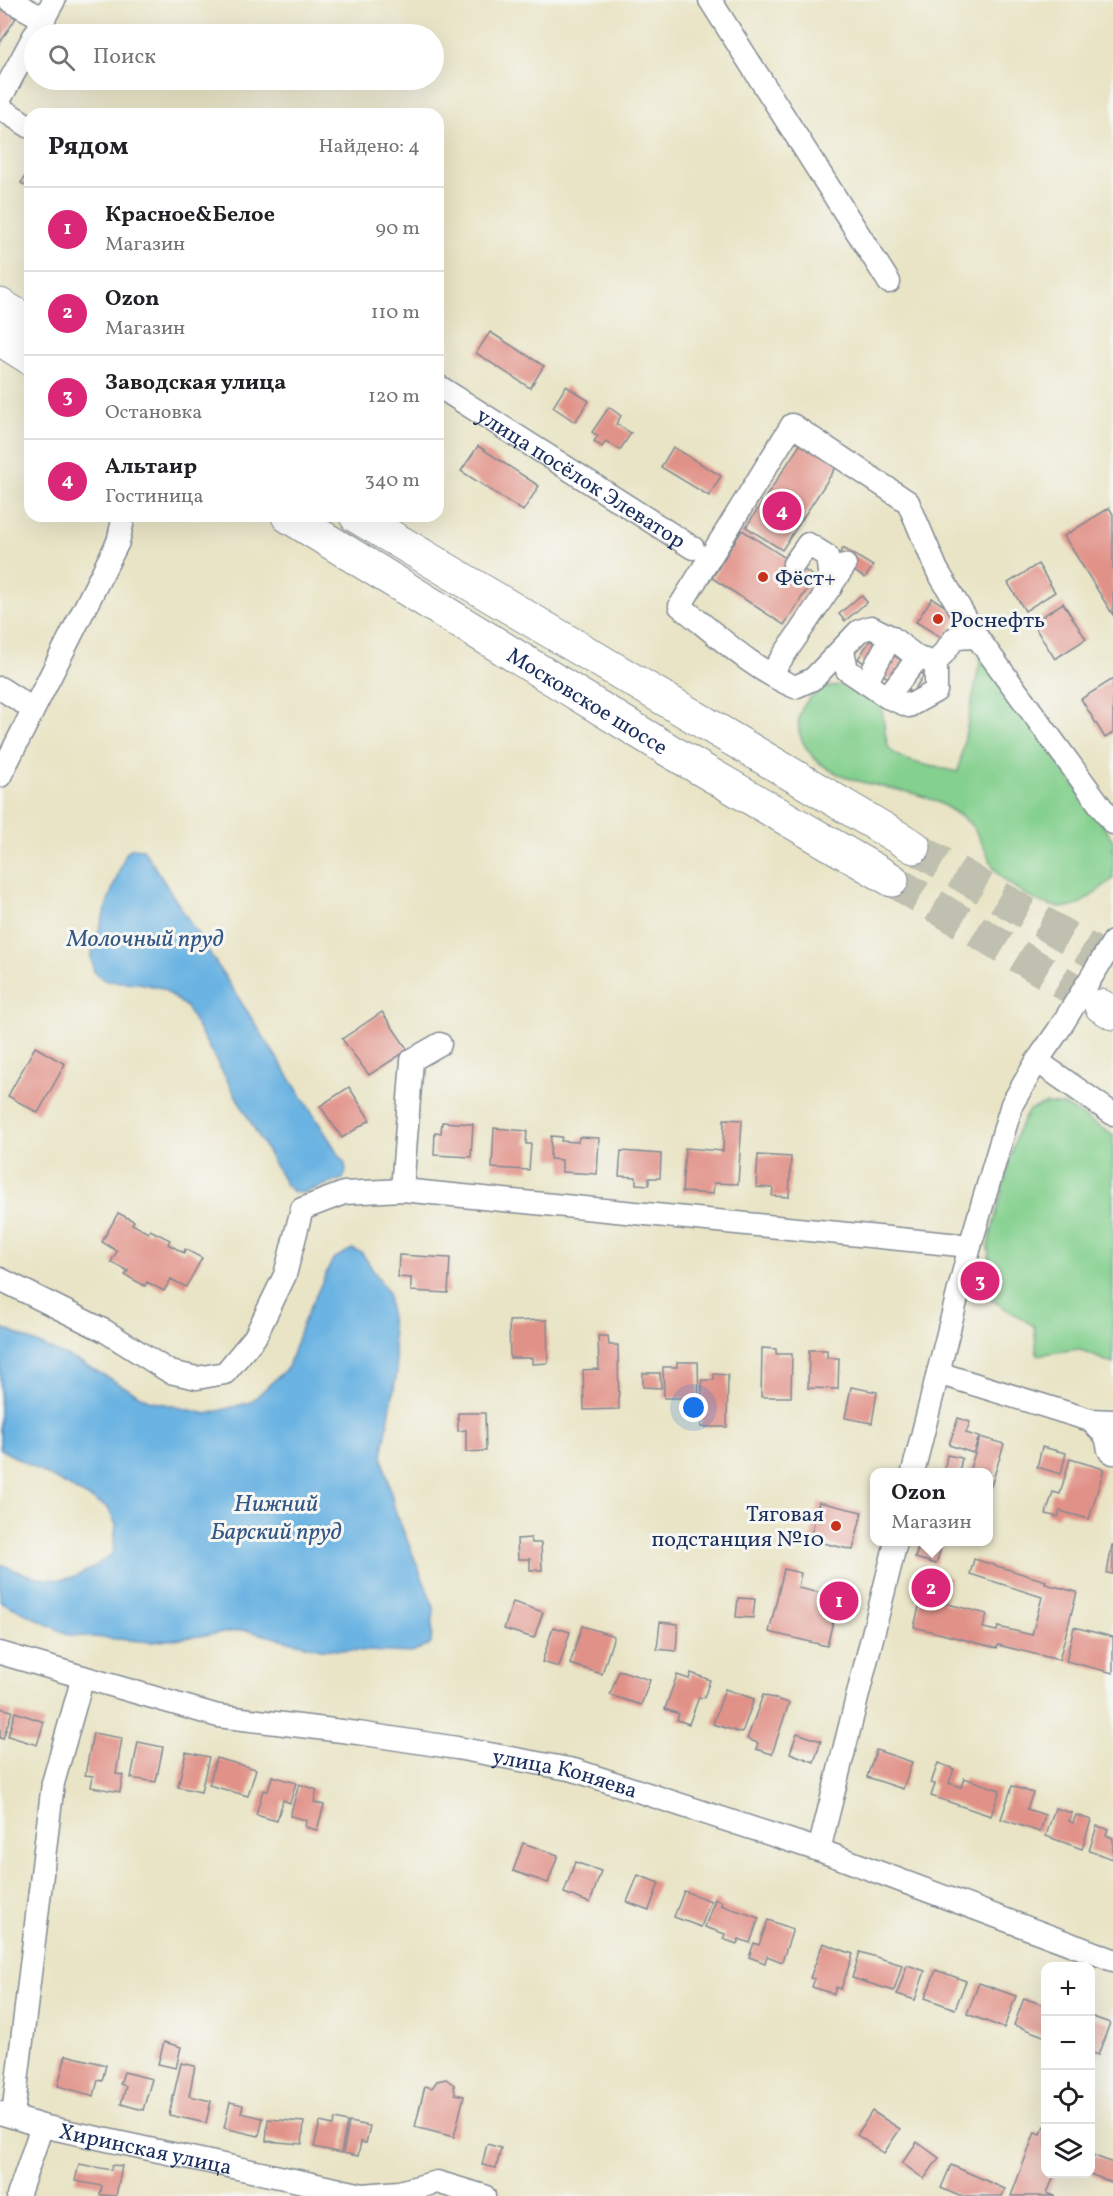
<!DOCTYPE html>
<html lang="ru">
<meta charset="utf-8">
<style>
:root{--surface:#fff;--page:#f6f6f6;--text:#202124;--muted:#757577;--line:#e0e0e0;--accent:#db2777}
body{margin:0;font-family:Vollkorn,serif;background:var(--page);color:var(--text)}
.controls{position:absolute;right:18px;bottom:18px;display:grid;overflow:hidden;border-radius:12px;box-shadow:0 6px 24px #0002}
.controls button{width:54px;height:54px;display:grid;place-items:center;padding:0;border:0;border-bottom:2px solid var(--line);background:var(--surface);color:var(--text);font:30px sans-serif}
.you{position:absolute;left:694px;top:1408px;width:21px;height:21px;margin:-15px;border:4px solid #fff;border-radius:50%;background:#1a73e8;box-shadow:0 0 0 9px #1a73e833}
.badge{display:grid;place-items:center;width:39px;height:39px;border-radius:50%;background:var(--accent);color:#fff;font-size:20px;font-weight:700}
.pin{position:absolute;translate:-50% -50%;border:3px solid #fff;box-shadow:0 2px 6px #0006}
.popup{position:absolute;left:870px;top:1468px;width:123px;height:78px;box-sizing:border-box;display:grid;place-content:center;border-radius:12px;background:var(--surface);filter:drop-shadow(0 2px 4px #0005);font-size:20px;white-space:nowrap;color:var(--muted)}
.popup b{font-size:22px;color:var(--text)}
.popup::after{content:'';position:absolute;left:50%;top:100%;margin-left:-12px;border:12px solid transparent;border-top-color:var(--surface)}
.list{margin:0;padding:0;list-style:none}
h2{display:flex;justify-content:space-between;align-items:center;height:78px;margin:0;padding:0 24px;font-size:26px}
h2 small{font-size:20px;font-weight:400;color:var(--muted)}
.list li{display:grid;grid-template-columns:39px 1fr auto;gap:18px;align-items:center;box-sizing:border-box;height:84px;padding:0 24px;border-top:2px solid var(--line)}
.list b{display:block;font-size:22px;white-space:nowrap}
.list p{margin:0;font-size:20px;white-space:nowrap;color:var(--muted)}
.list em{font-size:20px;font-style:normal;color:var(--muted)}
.icon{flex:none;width:33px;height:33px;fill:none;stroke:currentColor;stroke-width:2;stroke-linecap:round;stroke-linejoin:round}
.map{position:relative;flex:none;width:1113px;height:2196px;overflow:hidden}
.search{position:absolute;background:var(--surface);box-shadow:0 6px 24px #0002;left:24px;top:24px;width:420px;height:66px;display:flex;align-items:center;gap:15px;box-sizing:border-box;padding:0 21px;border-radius:33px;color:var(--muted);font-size:22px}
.panel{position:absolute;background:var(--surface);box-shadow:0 6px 24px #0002;left:24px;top:108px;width:420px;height:414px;border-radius:18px}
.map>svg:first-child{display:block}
.green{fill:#84d08e;stroke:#508076;stroke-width:1.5}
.water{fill:#6ab3e2;stroke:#4271a0;stroke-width:1.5}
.building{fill:#e19288}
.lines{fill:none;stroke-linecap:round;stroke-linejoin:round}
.highway-tunnel{stroke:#c0c0b0;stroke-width:33;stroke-dasharray:33 16;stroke-linecap:butt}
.minor-casing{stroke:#828a92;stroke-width:25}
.highway-casing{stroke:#828a92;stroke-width:35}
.minor{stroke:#fff;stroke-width:22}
.highway{stroke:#fff;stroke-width:33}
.poi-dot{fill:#c8321e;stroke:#f6f6f2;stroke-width:2}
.labels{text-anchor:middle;stroke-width:6;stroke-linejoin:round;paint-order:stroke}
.street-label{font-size:22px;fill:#1b2f5e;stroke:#f6f6f2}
.poi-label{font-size:22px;fill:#1b2f5e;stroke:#f6f6f2;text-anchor:start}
.water-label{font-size:24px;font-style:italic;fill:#335786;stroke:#f6f6f2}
</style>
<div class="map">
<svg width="1113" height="2196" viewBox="0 0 1113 2196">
<rect width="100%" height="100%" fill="#f6f6f2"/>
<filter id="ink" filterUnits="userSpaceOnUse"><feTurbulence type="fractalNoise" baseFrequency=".0167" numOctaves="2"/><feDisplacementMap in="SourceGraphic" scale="12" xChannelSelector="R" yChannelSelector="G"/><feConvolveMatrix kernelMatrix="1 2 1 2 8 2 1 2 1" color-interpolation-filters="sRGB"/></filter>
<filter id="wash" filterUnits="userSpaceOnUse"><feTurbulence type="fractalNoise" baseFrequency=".008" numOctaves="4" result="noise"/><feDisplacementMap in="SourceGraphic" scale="24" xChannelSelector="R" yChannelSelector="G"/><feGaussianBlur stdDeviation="1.35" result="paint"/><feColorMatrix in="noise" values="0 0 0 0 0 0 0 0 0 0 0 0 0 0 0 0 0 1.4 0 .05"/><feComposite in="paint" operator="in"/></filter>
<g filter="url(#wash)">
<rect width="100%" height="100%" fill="#e9e4c5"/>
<!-- green -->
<g class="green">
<path d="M982,652L1113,840V879C1103,886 1083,905 1072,907C1066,908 1055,907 1049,905C1034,902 1005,883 996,871C986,856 982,836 969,823C962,816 951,810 943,805C901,781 836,792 807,749C781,712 819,675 859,688C867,690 875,698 881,703C883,714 885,737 888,746C895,763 941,767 958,772Z"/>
<path d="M1046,1104L1066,1106L1113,1135V1364L1078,1349L1037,1355L1034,1326L985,1296L991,1277L988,1246L1017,1132L1029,1110Z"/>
</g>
<!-- water -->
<g class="water">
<path d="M132,848L143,849L345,1164L346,1171L343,1179L302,1193L293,1192L286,1185L186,1007L162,988L139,983L106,981L94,972L91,956L108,901L126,853Z"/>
<path d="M352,1249L362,1253L388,1293L397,1372L382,1456L395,1510L434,1607L431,1644L412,1653L321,1649L245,1630L152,1642L69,1635L0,1601V1564C51,1585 69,1588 113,1553L116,1525L108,1508L0,1449V1327L82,1363L148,1400L207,1414L251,1402L288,1367L302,1325L333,1259Z"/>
</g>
<g id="blocks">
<!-- building -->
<g class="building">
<path d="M0,8L16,18L0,43Z"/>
<path d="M30,168V189L21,183Z"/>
<path d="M490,332L544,366L530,388L476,353Z"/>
<path d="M566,386L589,401L575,422L553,407Z"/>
<path d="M609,407L621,416L616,424L631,433L620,450L606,441L602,447L594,441L598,436L592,432Z"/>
<path d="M803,440L839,463L782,550L746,527Z"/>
<path d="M478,446L539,486L523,511L461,471Z"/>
<path d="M673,447L721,476L709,496L661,467Z"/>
<path d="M1109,508L1113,514V615L1064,536Z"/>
<path d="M742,530L815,577L784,625L712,578Z"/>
<path d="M843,548L873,566L865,578L836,560Z"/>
<path d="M1038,564L1055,592L1025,611L1008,583Z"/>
<path d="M861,595L867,602L845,621L839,614Z"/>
<path d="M932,598L959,615L944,639L916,622Z"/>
<path d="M1063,603L1086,639L1055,659L1032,623Z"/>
<path d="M870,640L924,675L912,693L858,659Z"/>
<path d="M1113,679V733L1105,738L1081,699Z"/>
<path d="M382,1012L408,1050L369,1075L342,1039Z"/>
<path d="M35,1047L65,1064L38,1113L8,1096Z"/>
<path d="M349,1087L370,1120L342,1138L320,1106Z"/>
<path d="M724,1119L742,1120L738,1184L714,1183L713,1194L682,1192L685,1148L723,1151Z"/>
<path d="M442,1122L473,1124L471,1157L434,1155L435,1132L441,1133Z"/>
<path d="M494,1128L527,1131L526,1144H531L529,1170L492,1168Z"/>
<path d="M551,1136L562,1137L561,1141L578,1142L579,1137L599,1138L597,1174L562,1172V1160L550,1159Z"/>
<path d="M621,1151L661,1154L660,1178H649V1185L636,1184V1177L619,1176Z"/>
<path d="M758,1155L791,1157L789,1197L772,1196L773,1188L756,1187Z"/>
<path d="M118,1213L134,1221L132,1224L148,1233L150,1230L170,1240L168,1244L184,1253L185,1249L202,1258L186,1287L171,1279L164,1291L147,1282L145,1286L125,1275L128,1271L111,1262L117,1251L102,1242Z"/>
<path d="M399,1255L450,1258L448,1293L411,1291V1278L398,1277Z"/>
<path d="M547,1320L548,1363L532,1364V1358H510L509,1321Z"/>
<path d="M598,1336H608L609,1345H618L619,1409L584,1410L583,1370L599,1369Z"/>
<path d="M762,1348L776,1349V1354H792L791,1397H761Z"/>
<path d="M809,1350H827V1358H839L838,1389L808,1388Z"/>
<path d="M677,1362H698L699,1403H685L684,1398H664L663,1367H677Z"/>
<path d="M643,1373H660L661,1388L643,1387Z"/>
<path d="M714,1374L728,1375L727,1427H701L702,1380H714Z"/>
<path d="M851,1387L877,1392L872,1423L845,1418Z"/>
<path d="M458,1413H485L486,1451L466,1452V1430L458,1431Z"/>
<path d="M958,1418L970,1422L966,1433L979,1437L973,1453L949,1445Z"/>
<path d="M980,1437L1004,1444L991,1486L988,1485V1472H969Z"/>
<path d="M1042,1447L1066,1453L1061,1474L1037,1467Z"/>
<path d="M947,1455L962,1458L959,1472H944Z"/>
<path d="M1070,1459L1104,1469L1089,1519L1060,1511L1058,1517L1046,1514L1053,1492L1060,1494Z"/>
<path d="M819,1502L862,1512L853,1550L810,1540Z"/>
<path d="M531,1538L532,1543H541L542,1570H530V1559H518L517,1539Z"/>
<path d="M920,1542H943L936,1564L915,1558Z"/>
<path d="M1112,1545H1113V1574L1107,1573Z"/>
<path d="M974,1559L1046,1581L1045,1584L1077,1592L1059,1660L998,1645L997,1648L914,1627L928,1572L950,1578L944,1603L987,1614L983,1628L997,1631L998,1627L1032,1635L1042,1597L970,1574Z"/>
<path d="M784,1569L801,1573L798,1588L839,1597L827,1646L769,1632Z"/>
<path d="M738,1598L755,1599L753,1618L736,1617Z"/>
<path d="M513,1602L543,1612L534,1638L504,1629Z"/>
<path d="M660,1622L678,1624L676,1651L657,1649Z"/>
<path d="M582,1626L614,1636L602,1674L570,1664Z"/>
<path d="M553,1627L570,1632L559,1667L542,1662Z"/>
<path d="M1074,1627L1113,1637V1673L1066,1661Z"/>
<path d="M619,1670L650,1680L641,1705L610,1695Z"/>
<path d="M691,1673L710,1680L704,1698L699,1697L689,1724L677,1720L679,1714L665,1709L677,1675L689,1679Z"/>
<path d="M725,1689L754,1699L742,1733L713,1724Z"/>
<path d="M763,1695L789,1703L772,1754L756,1749L758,1743L747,1739Z"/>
<path d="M0,1708L12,1711L3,1739L0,1738Z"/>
<path d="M15,1712L44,1722L37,1745L8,1736Z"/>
<path d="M93,1733L122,1738L116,1774L123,1775L120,1792L91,1787L93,1776L85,1775Z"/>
<path d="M797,1733L821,1741L814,1762L790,1753Z"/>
<path d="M138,1742L163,1747L156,1782L131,1778Z"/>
<path d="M876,1750L912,1762L903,1789L867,1777Z"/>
<path d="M186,1752L209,1757L201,1792L178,1787Z"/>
<path d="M216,1758L256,1769L248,1796L209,1785Z"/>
<path d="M938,1763L954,1769L949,1783L961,1787L964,1778L1000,1790L991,1816L931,1796L935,1784L931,1783Z"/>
<path d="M272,1776L296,1783L290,1803L283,1800L277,1821L256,1815L263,1790L268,1791Z"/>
<path d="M299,1784L317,1790L314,1802L324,1805L317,1830L305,1827L306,1820L290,1816Z"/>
<path d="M1012,1786L1033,1793L1027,1809L1045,1815L1040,1832L1001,1819Z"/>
<path d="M1055,1808L1072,1813L1069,1821L1073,1823L1076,1815L1091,1820L1082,1849L1046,1836Z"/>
<path d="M1097,1826L1108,1829L1106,1835L1113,1838V1859L1089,1851Z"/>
<path d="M523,1843L558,1855L548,1883L513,1871Z"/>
<path d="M575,1862L601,1871L590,1903L564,1893Z"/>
<path d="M638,1875L659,1883L649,1910L627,1902Z"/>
<path d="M684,1891L711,1901L701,1927L674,1917Z"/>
<path d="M715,1899L722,1902L721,1905L759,1918L750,1943L739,1939L737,1944L723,1939L725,1934L705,1927Z"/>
<path d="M768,1920L793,1929L782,1962L767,1956L765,1963L749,1957L754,1943L759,1945Z"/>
<path d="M823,1943L853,1954L841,1989L836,1987L834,1994L812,1987L815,1979L810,1978Z"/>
<path d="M860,1952L902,1965L894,1991L852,1978Z"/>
<path d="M907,1965L925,1971L915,2000L897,1994Z"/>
<path d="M936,1970L966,1981L955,2009L925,1998Z"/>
<path d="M979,1983L1016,1996L1004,2028L967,2014Z"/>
<path d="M1024,1998L1046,2006V2037L1014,2025Z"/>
<path d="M1090,2016L1110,2023L1098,2055L1090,2052Z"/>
<path d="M164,2042L181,2047L176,2068L158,2064Z"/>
<path d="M66,2055L106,2065L102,2081L98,2080L94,2096L58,2086Z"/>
<path d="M181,2063L195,2066L189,2096L211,2101L206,2123L169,2115Z"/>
<path d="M124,2072L152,2079L143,2110L121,2104L126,2086L120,2084Z"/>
<path d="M446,2079L454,2085L455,2094L464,2096L454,2137L415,2127L425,2086L432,2088L437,2081Z"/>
<path d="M230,2102L243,2105L241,2113L263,2118L259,2136L224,2128Z"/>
<path d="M872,2111L900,2129L884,2153L857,2135Z"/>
<path d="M268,2119L304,2122L302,2144L266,2141Z"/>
<path d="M335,2119L347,2122L341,2153L314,2147L320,2122L333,2125Z"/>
<path d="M349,2122L370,2126L366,2143L361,2142L358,2156L343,2153Z"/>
<path d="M1044,2126L1046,2127V2174H1055L1047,2193L1055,2196H1011L1035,2132L1040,2134Z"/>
<path d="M917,2142L939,2158L924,2179L902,2163Z"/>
<path d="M487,2144L501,2148L496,2168L482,2165Z"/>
<path d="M1090,2154L1113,2163V2183L1090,2174Z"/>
<path d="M79,2164L111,2170L112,2165L122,2166L116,2196L100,2195L102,2186L75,2181Z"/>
<path d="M951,2165L1005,2189L1002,2196H959L941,2188Z"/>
</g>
</g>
</g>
<g filter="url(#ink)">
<use href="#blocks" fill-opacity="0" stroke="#828a92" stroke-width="1.5"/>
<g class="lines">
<!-- highway-tunnel -->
<g class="highway-tunnel">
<path d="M914,847L1113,964"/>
<path d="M892,880L1101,1006"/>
</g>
<defs>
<g id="minor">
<path d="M9,0L44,19"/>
<path d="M710,0L889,282"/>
<path d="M37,31L54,0"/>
<path d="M0,99L34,36"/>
<path d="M0,108L30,127"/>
<path id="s1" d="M438,386L693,548"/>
<path d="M794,564L808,544L827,556L831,587"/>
<path d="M843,650L847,670L887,697L909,706L936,691V663L955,638L977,637"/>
<path d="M936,663L918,658L891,637L871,627L859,631L813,679L795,687C752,669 716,634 680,606L792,425L908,502L937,570L977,637L1113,823"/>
<path d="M771,674L845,565"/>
<path d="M866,683L891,637"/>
<path d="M0,688L33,709"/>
<path d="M887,697L918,658"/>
<path d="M0,776L118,542L124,516"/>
<path d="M1037,1061L1113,1114"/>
<path d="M402,1190L412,1060L440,1044"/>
<path d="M0,1279L105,1331L170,1372L197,1378L225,1373L255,1337L285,1275L302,1209L344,1193L402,1190L970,1246"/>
<path d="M938,1373L1090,1420L1113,1421"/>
<path d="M1090,1420L1106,1436L1109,1450L1113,1453"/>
<path d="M913,1472L970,1246L1012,1104L1037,1061L1058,1031L1113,942"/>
<path id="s2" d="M0,1653L218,1716L358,1733L457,1748L574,1770L819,1850L1113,1960"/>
<path d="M819,1850L896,1542"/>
<path id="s3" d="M0,2113L42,2126L363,2195L399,2192L437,2182L484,2196"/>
<path d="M13,2115L53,1783L83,1677"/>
<path d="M18,2196L42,2126"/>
</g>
<g id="highway">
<path d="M0,305L30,323"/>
<path d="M0,339L30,358"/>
<path id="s4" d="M288,516L670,751L892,880"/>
<path d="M356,516L914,847"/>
<path d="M1101,1006L1113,1013"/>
</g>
</defs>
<!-- minor casing -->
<use href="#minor" class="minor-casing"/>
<!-- highway casing -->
<use href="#highway" class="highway-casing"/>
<!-- minor -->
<use href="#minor" class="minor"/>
<!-- highway -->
<use href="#highway" class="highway"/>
</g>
</g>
<!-- markers -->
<g class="poi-dot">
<circle cx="763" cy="577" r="6"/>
<circle cx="938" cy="619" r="6"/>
<circle cx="836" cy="1526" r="6"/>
</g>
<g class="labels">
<!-- street labels -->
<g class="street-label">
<text dy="8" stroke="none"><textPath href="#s1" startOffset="170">улица посёлок Элеватор</textPath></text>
<text dy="8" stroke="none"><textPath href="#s4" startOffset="352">Московское шоссе</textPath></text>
<text dy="8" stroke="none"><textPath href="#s2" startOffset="579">улица Коняева</textPath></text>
<text dy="8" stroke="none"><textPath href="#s3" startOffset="150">Хиринская улица</textPath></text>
</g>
<!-- poi labels -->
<g class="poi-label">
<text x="775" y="585">Фёст+</text>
<text x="950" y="627">Роснефть</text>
<text x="824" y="1521" text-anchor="end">Тяговая<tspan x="824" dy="25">подстанция №10</tspan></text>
</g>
<!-- water labels -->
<g class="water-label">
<text x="145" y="946">Молочный пруд</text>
<text x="276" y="1511">Нижний<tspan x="276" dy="28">Барский пруд</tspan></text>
</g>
</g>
</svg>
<div class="controls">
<button>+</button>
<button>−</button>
<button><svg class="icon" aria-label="locate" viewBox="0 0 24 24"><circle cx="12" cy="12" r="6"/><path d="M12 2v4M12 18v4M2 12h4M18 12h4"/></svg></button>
<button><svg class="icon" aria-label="layers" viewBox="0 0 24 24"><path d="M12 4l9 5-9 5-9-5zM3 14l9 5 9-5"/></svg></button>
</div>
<div class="you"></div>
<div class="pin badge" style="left:839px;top:1601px">1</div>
<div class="pin badge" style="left:931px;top:1588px">2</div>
<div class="popup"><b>Ozon</b>Магазин</div>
<div class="pin badge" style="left:980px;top:1281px">3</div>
<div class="pin badge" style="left:782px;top:511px">4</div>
<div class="search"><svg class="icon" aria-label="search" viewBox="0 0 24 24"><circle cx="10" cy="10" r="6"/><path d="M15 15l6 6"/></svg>Поиск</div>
<section class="panel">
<h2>Рядом<small>Найдено: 4</small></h2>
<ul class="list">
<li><span class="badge">1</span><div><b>Красное&amp;Белое</b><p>Магазин</p></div><em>90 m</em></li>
<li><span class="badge">2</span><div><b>Ozon</b><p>Магазин</p></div><em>110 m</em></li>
<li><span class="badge">3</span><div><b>Заводская улица</b><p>Остановка</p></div><em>120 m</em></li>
<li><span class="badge">4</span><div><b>Альтаир</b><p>Гостиница</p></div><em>340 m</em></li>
</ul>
</section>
</div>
